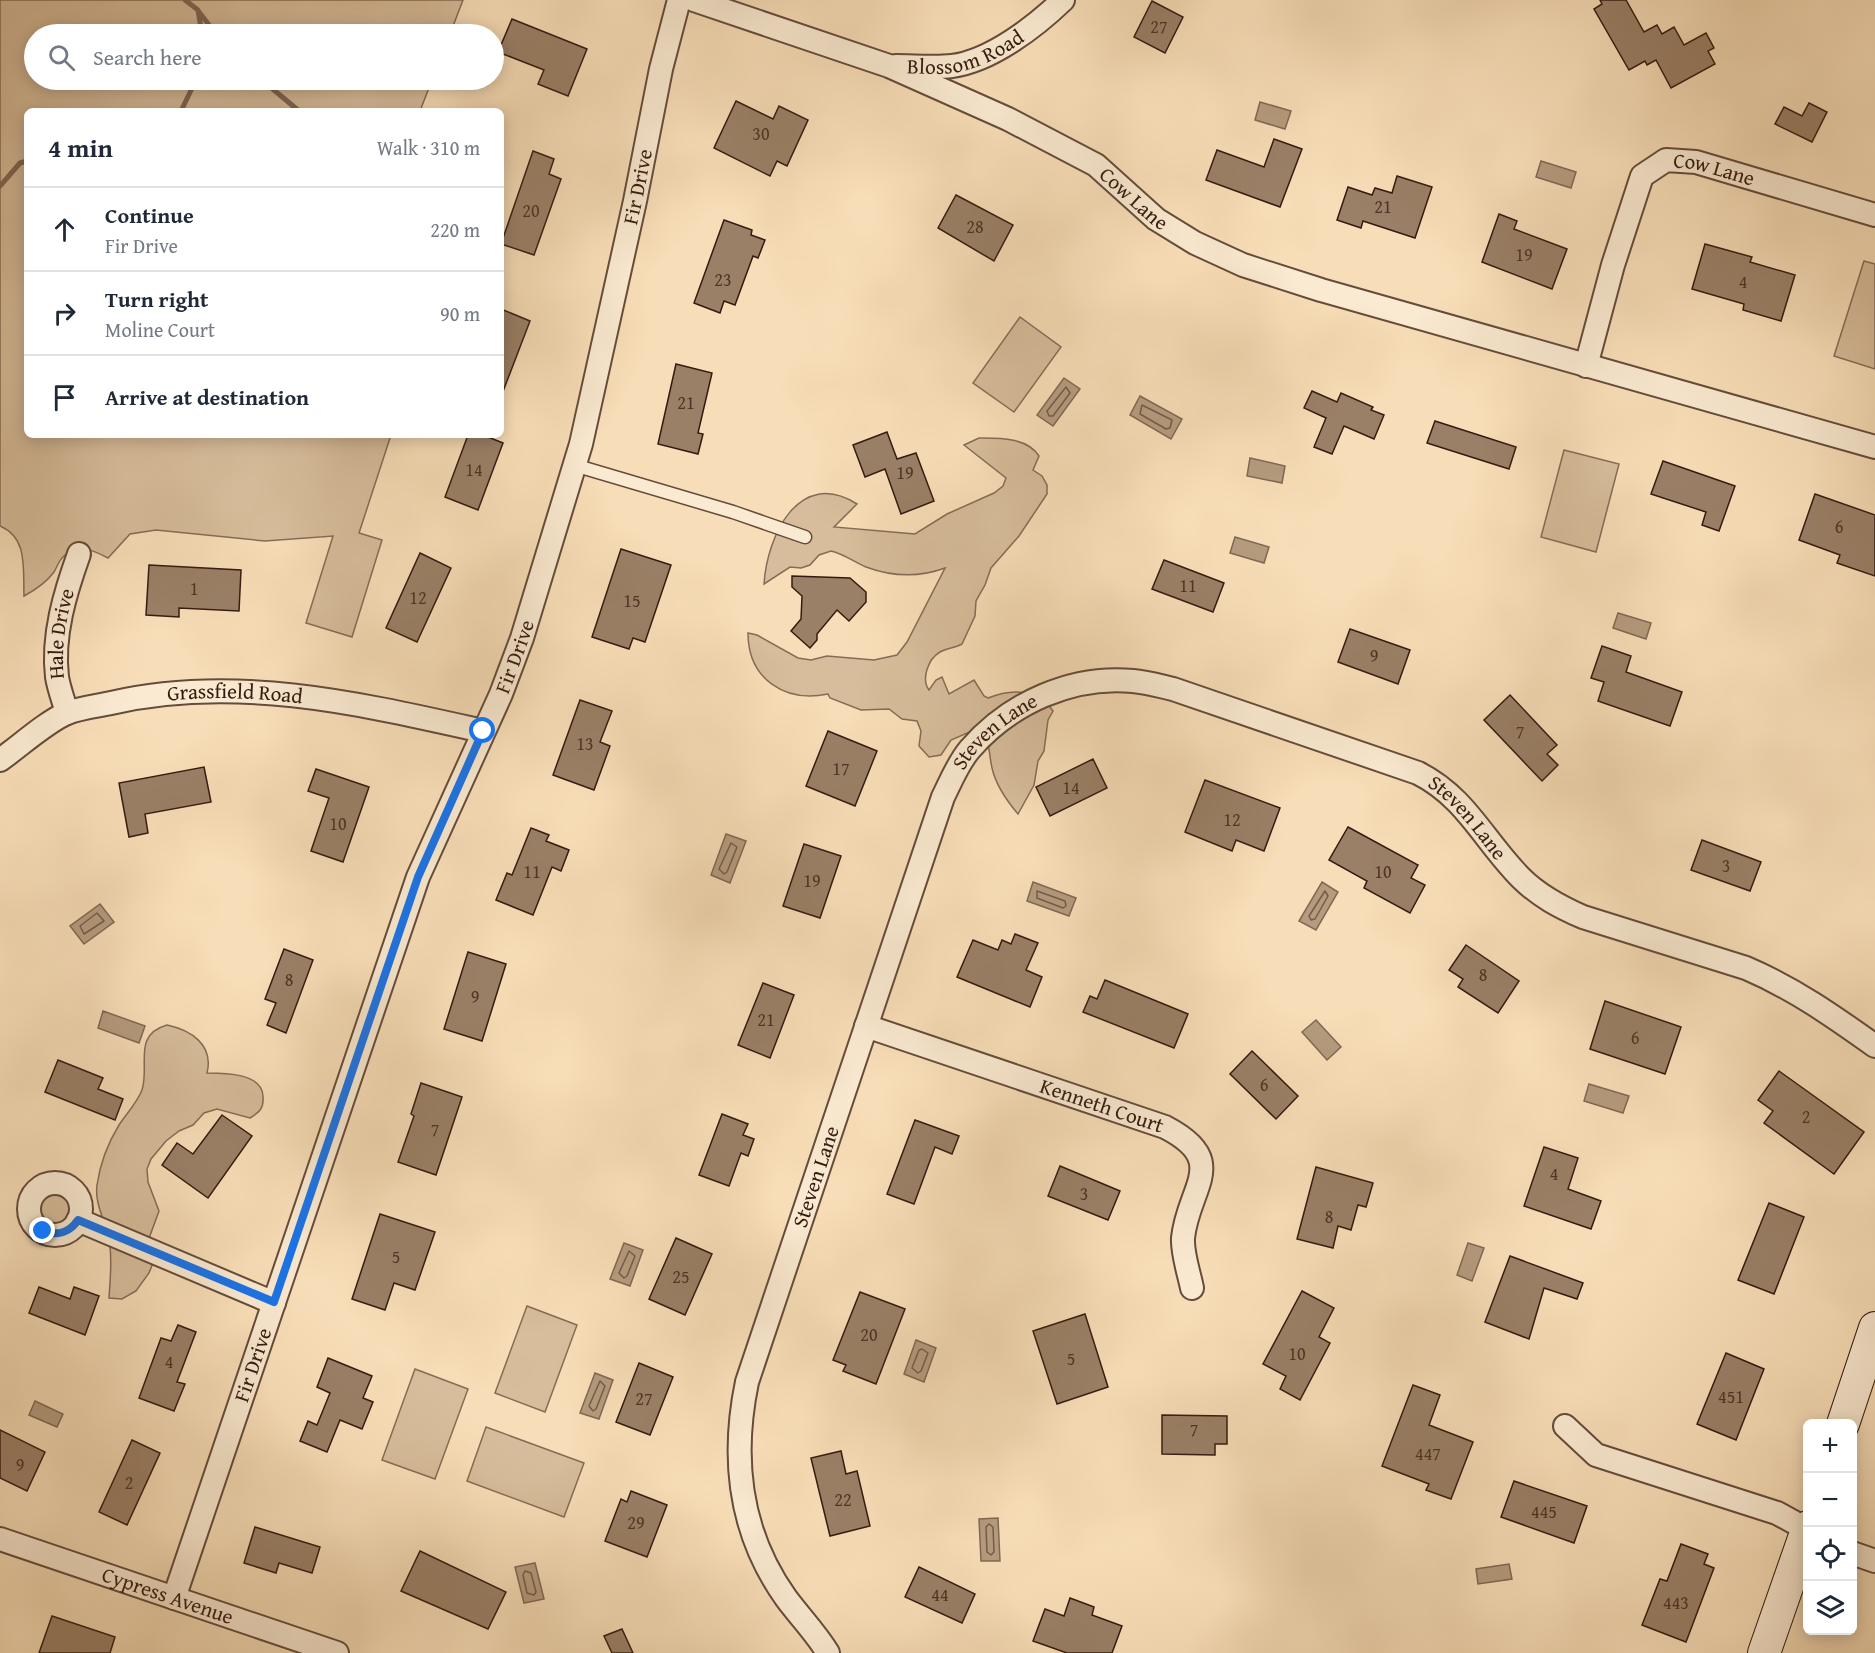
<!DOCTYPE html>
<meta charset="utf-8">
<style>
:root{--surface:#fff;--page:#f6f6f7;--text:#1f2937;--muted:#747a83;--line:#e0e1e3}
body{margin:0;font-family:"Gentium Book Plus",serif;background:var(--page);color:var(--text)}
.controls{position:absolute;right:18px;bottom:18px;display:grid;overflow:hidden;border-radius:9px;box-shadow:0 3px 15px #0003}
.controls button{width:54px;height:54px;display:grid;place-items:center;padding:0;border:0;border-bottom:2px solid var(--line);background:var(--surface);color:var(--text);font:30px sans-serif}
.stop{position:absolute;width:18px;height:18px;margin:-14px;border:4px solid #1a73e8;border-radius:50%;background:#fff}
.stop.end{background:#1a73e8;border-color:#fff;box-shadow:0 2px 6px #0008}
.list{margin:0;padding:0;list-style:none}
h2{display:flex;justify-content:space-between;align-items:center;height:78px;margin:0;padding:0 24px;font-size:26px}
h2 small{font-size:20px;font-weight:400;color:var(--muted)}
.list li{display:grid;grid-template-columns:39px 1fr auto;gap:18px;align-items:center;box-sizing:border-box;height:84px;padding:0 24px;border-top:2px solid var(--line)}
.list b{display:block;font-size:22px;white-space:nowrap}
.list p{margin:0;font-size:20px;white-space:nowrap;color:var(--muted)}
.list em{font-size:20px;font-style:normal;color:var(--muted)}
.icon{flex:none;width:33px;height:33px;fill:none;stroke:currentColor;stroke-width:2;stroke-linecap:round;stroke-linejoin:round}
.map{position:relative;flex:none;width:1875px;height:1653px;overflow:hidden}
.search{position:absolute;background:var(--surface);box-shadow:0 3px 15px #0003;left:24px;top:24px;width:480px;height:66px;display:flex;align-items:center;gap:15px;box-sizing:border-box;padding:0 21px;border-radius:33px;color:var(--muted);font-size:22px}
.panel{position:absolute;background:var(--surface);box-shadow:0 3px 15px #0003;left:24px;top:108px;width:480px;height:330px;border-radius:9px}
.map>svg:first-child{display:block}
.green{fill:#d7bd9b;stroke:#866c56;stroke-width:1.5}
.water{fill:#b59c7f;stroke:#816853;stroke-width:1.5}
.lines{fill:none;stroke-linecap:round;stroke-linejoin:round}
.shore{stroke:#745c48;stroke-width:1.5}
.stream{stroke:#816853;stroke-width:5}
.building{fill:#9a8067;stroke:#341b10;stroke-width:1.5}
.service-casing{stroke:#654c3a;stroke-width:15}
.minor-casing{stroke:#654c3a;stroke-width:26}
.secondary-casing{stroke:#341b10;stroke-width:34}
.service{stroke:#faead1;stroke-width:12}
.minor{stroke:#faead1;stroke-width:22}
.secondary{stroke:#faead1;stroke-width:32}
.route{stroke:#1a73e8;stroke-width:8}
.labels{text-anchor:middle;stroke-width:4.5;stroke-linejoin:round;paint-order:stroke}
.number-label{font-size:18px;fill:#4e3426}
.street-label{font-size:21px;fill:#341b10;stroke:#faead1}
</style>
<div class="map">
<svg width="1875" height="1653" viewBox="0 0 1875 1653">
<rect width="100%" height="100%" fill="#f8deb8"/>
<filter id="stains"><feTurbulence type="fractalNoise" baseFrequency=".00333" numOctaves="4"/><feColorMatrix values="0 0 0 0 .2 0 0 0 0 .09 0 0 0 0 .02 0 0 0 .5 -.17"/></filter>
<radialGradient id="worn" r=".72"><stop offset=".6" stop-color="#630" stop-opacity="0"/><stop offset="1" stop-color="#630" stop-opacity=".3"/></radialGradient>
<!-- green -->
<g class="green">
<path d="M0,0H463L450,34H34V80H432L420,111H27V435H391L359,533L382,540L352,637L306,623L333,536L265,541L156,530L130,534L108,558C95,551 76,542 64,556C59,560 57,567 54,572C46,583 35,590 24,596C23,568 28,538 0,526Z"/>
<path d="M1864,261L1875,264V369L1834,356Z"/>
<path d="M1020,317L1061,347L1014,412L973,383Z"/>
<path d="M979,438C998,438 1027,437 1039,456L1033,470L1042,476L1047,485V494L1019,536L991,568L985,585L976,601L975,616L962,644C955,648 947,648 940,652C928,659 921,679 929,690L936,680L942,677L949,694L974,680L984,696L988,698C1012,688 1038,689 1053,711L1048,720L1044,751L1038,761L1034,785L1018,814C1007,801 996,786 992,768C988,749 991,746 981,727L951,740L941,755L929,757L919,746L921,731L917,721L902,719L889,709L861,710L830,698L828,694C785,703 748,679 748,633L757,635L798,658L811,660L827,656L874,660L897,655L907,642L945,568C918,578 893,577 866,567C854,562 844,554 831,551L819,555L810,565L801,568L790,567L764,584C767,536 799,467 857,504L834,527L915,534L947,514L994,493L1003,486L1006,478L964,445Z"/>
<path d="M1564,450L1619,464L1596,552L1541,537Z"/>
<path d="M167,1025C191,1030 214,1045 207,1073C224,1073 262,1073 263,1096C264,1108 260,1112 250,1118L217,1109L204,1113L193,1125L179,1131L166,1141L151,1159L147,1169L148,1182L159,1211L148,1241L153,1263L149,1273L136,1291L122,1299L109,1298C110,1281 112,1264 110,1247C109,1226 94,1207 97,1185C100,1164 108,1143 119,1125C126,1114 137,1103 142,1090C150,1065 132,1035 167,1025Z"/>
<circle cx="55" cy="1208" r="21"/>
<path d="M527,1306L577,1325L545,1412L495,1393Z"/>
<path d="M415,1369L468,1389L435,1479L382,1460Z"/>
<path d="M486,1427L584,1463L564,1517L467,1481Z"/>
</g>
<!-- water -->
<g class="water">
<path d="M1260,102L1291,111L1285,129L1255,120Z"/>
<path d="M1541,161L1576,172L1571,188L1536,177Z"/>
<path d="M1064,378L1080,389L1053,426L1037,415Z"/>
<path d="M1140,396L1182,419L1171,439L1130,415Z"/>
<path d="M1250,458L1285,466L1282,483L1247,476Z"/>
<path d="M1235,537L1269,547L1264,563L1230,553Z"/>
<path d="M1618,613L1651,623L1646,639L1613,628Z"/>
<path d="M726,834L746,841L730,883L711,875Z"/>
<path d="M1033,882L1076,898L1069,916L1027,901Z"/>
<path d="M1322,882L1338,892L1316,930L1299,921Z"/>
<path d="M100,904L114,922L84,944L70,926Z"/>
<path d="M103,1011L145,1026L139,1043L98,1028Z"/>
<path d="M1316,1020L1341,1047L1327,1060L1302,1032Z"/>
<path d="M1589,1084L1629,1096L1623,1113L1584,1101Z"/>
<path d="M624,1243L643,1250L630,1286L610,1279Z"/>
<path d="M1468,1243L1484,1248L1472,1281L1457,1275Z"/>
<path d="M916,1340L936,1348L924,1382L904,1374Z"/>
<path d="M595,1373L613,1380L599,1419L580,1413Z"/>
<path d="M35,1401L63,1414L57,1427L29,1415Z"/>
<path d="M998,1518L1000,1561H981L979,1519Z"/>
<path d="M535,1563L544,1599L524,1603L515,1567Z"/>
<path d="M1509,1564L1512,1579L1478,1584L1476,1569Z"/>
</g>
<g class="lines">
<!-- shore -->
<g class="shore">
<path d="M1066,387L1070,393L1053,416H1049L1047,411Z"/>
<path d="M1142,405L1172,420L1170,428L1166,429L1140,414Z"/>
<path d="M731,843L737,847L727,872L724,874L719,869Z"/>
<path d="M1037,891L1065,901L1066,906L1063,908L1037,898Z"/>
<path d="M1325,891L1328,896L1315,919L1311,920L1309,916Z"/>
<path d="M97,913L104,921L84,934L80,926Z"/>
<path d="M629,1251L635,1256L627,1276L624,1278L619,1273Z"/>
<path d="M922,1349L928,1353L921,1371L918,1373L912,1368L919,1350Z"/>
<path d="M600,1381L605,1386L596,1409L593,1411L589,1406Z"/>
<path d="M989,1524L993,1527L994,1552L991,1555L987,1552L986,1527Z"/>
<path d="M525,1571L531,1573L536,1592L534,1595L527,1593L523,1575Z"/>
</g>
<!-- stream -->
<g class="stream">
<path d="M185,0L198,10L202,34"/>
<path d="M199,12L216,34"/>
<path d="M262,80L299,111"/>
<path d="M181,111L196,80"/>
<path d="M0,186L20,163L27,161"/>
</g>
</g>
<!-- building -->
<g class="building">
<path d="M1600,0H1626L1644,32L1657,25L1662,34L1674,27L1684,45L1706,33L1714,48L1708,51L1715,64L1671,88L1656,60L1647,65L1645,61L1629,70L1594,9L1602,4Z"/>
<path d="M1152,1L1183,17L1165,53L1134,37Z"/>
<path d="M512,19L587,49L568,96L538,84L544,70L498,52Z"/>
<path d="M736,101L773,119L779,106L808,120L787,166L777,161L770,176L714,148Z"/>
<path d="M1809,103L1827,112L1812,142L1775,124L1784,107L1802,116Z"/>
<path d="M1274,139L1302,149L1280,207L1206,180L1217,150L1264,167Z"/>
<path d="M533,151L554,159L549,174L561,179L534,255L501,244Z"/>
<path d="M1397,176L1432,187L1415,238L1363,221L1361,228L1337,220L1348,187L1372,195L1375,188L1392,193Z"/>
<path d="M956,195L1013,225L994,261L938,228Z"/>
<path d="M1499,214L1517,221L1514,229L1567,249L1552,289L1482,262Z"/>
<path d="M724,220L752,230L751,235L765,240L758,258L753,256L735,305L724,301L720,313L694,303Z"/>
<path d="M1705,244L1752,257L1750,262L1795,275L1781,321L1743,310L1744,304L1692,289Z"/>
<path d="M501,309L530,321L502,394H501Z"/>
<path d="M676,364L712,373L698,433L703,434L698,454L658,444Z"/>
<path d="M1312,391L1337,402L1341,393L1373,407L1371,410L1384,415L1374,439L1344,426L1332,454L1314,447L1326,418L1304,408Z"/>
<path d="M1435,421L1516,447L1509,469L1427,443Z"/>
<path d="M887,432L897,459L916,453L934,501L901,514L885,469L865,477L853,445Z"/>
<path d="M468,435H483L503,443L478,510L445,497Z"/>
<path d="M1663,461L1735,486L1719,531L1702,525L1706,512L1651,494Z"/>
<path d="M1815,494L1875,515V576L1837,563L1840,555L1799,540Z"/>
<path d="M621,549L671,565L645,642L633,638L629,649L592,637Z"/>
<path d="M420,553L451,568L417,642L386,628Z"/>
<path d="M1164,560L1224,583L1213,612L1152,589Z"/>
<path d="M149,565L241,570L239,611L179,608V617L146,615Z"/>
<path d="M792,576L850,578L866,592V602L849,621L837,610L817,634V640L810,648L791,631L801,619L802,596L792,587Z"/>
<path d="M1350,629L1410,650L1398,684L1338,662Z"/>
<path d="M1602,646L1631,656L1626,672L1682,692L1670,726L1598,701L1604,682L1591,678Z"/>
<path d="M1510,695L1557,745L1547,754L1558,765L1542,781L1484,720Z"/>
<path d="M580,700L612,711L600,742L610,746L594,790L553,775Z"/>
<path d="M828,731L877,751L855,806L806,786Z"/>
<path d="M1093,759L1107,788L1050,816L1036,787Z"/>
<path d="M204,767L211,802L145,814L148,833L129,837L119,783Z"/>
<path d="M316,769L369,787L343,862L311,851L329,798L308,791Z"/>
<path d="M1205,780L1280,808L1264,851L1236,840L1232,851L1185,832Z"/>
<path d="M1348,827L1418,865L1411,878L1425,885L1410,913L1364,888L1367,881L1329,860Z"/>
<path d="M531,828L549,835L546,841L569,850L561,871L552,867L533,915L496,900L507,873L512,875Z"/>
<path d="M1702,840L1761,862L1750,891L1691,870Z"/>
<path d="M804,844L841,856L820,918L783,906Z"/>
<path d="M1015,934L1038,943L1026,970L1042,977L1030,1007L957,977L973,940L998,950L1002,940L1011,944Z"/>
<path d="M1466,945L1519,981L1498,1013L1458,987L1463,979L1449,970Z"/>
<path d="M284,949L313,960L286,1033L267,1025L276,1003L265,999Z"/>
<path d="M468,952L506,964L482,1041L444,1029Z"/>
<path d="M1105,980L1188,1014L1174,1048L1083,1012L1090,996L1097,999Z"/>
<path d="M763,983L794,995L770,1058L738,1045Z"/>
<path d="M1605,1001L1681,1027L1665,1074L1590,1049Z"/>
<path d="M1252,1051L1298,1096L1276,1119L1230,1074Z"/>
<path d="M58,1060L103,1078L98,1089L123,1099L115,1120L45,1092Z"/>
<path d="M1779,1071L1864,1132L1834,1174L1764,1123L1773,1111L1758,1100Z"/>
<path d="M421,1083L462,1097L436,1175L398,1162L414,1116L411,1114Z"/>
<path d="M722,1114L748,1124L743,1135L754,1139L748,1156L741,1153L729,1186L699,1175Z"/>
<path d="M222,1115L252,1136L208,1198L162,1165L177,1143L193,1154Z"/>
<path d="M915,1120L959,1136L952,1154L935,1147L914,1204L887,1194Z"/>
<path d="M1544,1147L1578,1158L1568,1189L1601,1201L1591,1229L1524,1206Z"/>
<path d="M1060,1166L1120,1191L1108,1220L1048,1196Z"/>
<path d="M1316,1167L1373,1183L1366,1207L1358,1205L1351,1230L1338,1226L1333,1248L1297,1239Z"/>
<path d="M1769,1203L1804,1217L1774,1294L1738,1280Z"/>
<path d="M380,1214L435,1232L415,1290L394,1283L385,1310L352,1299Z"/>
<path d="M676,1238L712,1254L685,1315L649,1299Z"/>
<path d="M1510,1256L1583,1283L1577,1299L1544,1288L1529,1339L1485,1322Z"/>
<path d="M39,1287L70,1299L74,1287L99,1296L85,1335L29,1313Z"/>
<path d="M1302,1291L1334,1308L1319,1337L1330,1343L1300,1400L1280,1389L1286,1376L1263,1364Z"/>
<path d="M860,1292L905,1309L876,1384L843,1371L846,1365L833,1360Z"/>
<path d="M1085,1314L1108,1387L1057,1404L1033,1331Z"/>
<path d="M178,1325L196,1332L177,1382L185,1384L174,1411L139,1398L161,1338L171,1341Z"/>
<path d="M1726,1353L1764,1369L1736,1440L1697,1424Z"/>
<path d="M328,1358L372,1376L363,1398L373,1402L362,1429L340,1420L327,1452L300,1441L308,1421L317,1425L330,1393L317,1387Z"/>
<path d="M639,1363L673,1377L650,1435L616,1422Z"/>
<path d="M1413,1385L1440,1395L1429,1425L1473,1442L1451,1499L1426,1490L1429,1484L1382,1466Z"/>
<path d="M1162,1415L1227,1416V1444H1215V1455L1162,1454Z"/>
<path d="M0,1430L45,1452L27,1491L0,1478Z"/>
<path d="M132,1440L160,1453L127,1525L99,1512Z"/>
<path d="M841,1451L846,1474L857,1471L870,1526L830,1536L811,1458Z"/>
<path d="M1514,1481L1587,1506L1574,1543L1501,1517Z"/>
<path d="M631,1491L667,1505L647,1557L605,1541L621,1499L627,1502Z"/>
<path d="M255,1527L320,1547L312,1573L279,1563L276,1573L244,1563Z"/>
<path d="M1681,1544L1708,1554L1704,1564L1714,1568L1686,1642L1642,1625L1660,1579L1667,1581Z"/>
<path d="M420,1551L506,1592L488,1629L401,1591Z"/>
<path d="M919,1567L975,1594L962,1623L905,1597Z"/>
<path d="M1070,1598L1094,1607L1092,1615L1122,1626L1112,1653H1067L1033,1641L1045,1609L1064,1616Z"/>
<path d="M52,1616L115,1637L110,1653H39Z"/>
<path d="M622,1629L633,1653H612L604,1636Z"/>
</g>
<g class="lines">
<defs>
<path id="service" d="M574,465L733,512L805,537"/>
<g id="minor">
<path id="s1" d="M694,0L889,66L1008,119L1096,165L1156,219L1195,243L1243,265L1321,290L1875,447"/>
<path id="s2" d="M896,66C914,66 934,68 952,66C991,61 1036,26 1063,0"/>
<path id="s3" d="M1586,366L1613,265L1642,176L1666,160L1696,162L1875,215"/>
<path id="s4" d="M67,713C64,702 59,689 57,677C52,636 65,593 79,554"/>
<path id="s5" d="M0,760C20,746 46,722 67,713C80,708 97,706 111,703C235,674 362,704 483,731"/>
<path id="s6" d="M866,1026L1165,1127C1231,1161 1188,1187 1183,1238C1182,1253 1189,1273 1192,1288"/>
<circle cx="55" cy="1209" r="26"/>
<path d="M78,1220L274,1303"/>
<path d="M1565,1426L1596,1455L1777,1513L1808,1530"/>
<path id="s7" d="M0,1539L337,1653"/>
<path d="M1852,1553L1875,1561"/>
<path id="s8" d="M174,1598L418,877L501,694L522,638L581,444L635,201L661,69L679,0"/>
<path id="s9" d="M828,1653C816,1633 800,1617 786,1598C739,1532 731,1459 747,1382L943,797C951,781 958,763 970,749C1010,703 1072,675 1133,681C1146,682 1160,686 1173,689L1418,773C1466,797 1484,841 1521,878C1539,896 1560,907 1583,917L1746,968C1793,988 1833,1016 1875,1046"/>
</g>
<g id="secondary">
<path d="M1843,1424L1875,1328"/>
<path d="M1764,1653L1808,1527"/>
</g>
</defs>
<!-- service casing -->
<use href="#service" class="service-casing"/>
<!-- minor casing -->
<use href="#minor" class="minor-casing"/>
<!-- secondary casing -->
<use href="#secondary" class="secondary-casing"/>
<!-- service -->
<use href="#service" class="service"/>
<!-- minor -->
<use href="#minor" class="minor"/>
<!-- secondary -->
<use href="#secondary" class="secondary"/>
</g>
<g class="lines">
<!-- route -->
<path class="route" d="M43,1231C58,1236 69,1233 78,1220L274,1302L418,877L483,731"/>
</g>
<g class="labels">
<!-- number labels -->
<g class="number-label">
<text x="1159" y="33">27</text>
<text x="761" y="140">30</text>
<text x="1383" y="213">21</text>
<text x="531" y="217">20</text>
<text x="975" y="233">28</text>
<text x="1524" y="261">19</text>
<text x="723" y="286">23</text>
<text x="1743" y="288">4</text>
<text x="686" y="409">21</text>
<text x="474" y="476">14</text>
<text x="905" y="479">19</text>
<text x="1839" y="533">6</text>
<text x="1188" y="592">11</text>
<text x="194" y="595">1</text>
<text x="418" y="604">12</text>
<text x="632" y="607">15</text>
<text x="1374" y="662">9</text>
<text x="1520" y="738">7</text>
<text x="585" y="750">13</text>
<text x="841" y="775">17</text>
<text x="1071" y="794">14</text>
<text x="1232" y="826">12</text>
<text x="338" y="830">10</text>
<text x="1726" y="872">3</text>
<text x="532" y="878">11</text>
<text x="1383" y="878">10</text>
<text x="812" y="887">19</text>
<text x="1483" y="981">8</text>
<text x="289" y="986">8</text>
<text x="475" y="1003">9</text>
<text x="766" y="1026">21</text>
<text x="1635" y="1044">6</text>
<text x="1264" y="1091">6</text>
<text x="1806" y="1123">2</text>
<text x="435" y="1136">7</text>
<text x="1554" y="1180">4</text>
<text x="1084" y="1200">3</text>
<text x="1329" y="1223">8</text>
<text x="396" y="1263">5</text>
<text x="681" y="1283">25</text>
<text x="869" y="1341">20</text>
<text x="1297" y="1360">10</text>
<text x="1071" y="1365">5</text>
<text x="169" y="1368">4</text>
<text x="1731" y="1403">451</text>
<text x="644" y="1405">27</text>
<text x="1194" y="1436">7</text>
<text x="1428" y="1460">447</text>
<text x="20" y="1471">9</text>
<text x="129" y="1489">2</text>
<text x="843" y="1506">22</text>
<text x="1544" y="1518">445</text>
<text x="636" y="1529">29</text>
<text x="940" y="1601">44</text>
<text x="1676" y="1609">443</text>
</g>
<!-- street labels -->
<g class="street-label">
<text dy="7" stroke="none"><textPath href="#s2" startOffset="72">Blossom Road</textPath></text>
<text dy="7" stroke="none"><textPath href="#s3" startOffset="276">Cow Lane</textPath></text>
<text dy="7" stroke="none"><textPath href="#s8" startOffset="1488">Fir Drive</textPath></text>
<text dy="7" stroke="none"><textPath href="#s1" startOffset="486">Cow Lane</textPath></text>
<text dy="7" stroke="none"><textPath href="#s4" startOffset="81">Hale Drive</textPath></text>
<text dy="7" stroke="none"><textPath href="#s8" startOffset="1002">Fir Drive</textPath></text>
<text dy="7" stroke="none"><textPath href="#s5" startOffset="252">Grassfield Road</textPath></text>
<text dy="7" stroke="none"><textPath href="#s9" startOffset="998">Steven Lane</textPath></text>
<text dy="7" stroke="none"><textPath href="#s9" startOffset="1518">Steven Lane</textPath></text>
<text dy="7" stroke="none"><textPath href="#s6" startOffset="249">Kenneth Court</textPath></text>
<text dy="7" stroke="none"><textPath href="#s9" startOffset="512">Steven Lane</textPath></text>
<text dy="7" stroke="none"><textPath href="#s8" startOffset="246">Fir Drive</textPath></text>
<text dy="7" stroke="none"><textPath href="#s7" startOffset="177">Cypress Avenue</textPath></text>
</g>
</g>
<rect width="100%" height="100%" filter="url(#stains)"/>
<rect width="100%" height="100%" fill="url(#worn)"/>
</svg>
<div class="controls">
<button>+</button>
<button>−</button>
<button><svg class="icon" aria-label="locate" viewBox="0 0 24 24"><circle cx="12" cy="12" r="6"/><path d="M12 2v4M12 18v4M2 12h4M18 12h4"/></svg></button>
<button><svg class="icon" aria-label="layers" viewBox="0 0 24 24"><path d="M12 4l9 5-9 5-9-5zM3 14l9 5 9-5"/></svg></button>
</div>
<div class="stop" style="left:483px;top:731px"></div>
<div class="stop end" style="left:43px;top:1231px"></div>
<div class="search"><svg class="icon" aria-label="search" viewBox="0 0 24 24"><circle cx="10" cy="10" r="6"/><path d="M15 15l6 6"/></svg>Search here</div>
<section class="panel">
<h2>4 min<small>Walk · 310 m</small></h2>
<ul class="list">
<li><svg class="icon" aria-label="ahead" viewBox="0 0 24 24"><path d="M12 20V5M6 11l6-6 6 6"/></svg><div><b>Continue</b><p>Fir Drive</p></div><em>220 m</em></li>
<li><svg class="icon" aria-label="right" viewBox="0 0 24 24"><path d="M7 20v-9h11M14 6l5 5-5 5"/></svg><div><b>Turn right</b><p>Moline Court</p></div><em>90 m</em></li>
<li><svg class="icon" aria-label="arrive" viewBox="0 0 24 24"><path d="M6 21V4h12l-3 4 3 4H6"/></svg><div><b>Arrive at destination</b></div></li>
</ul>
</section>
</div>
